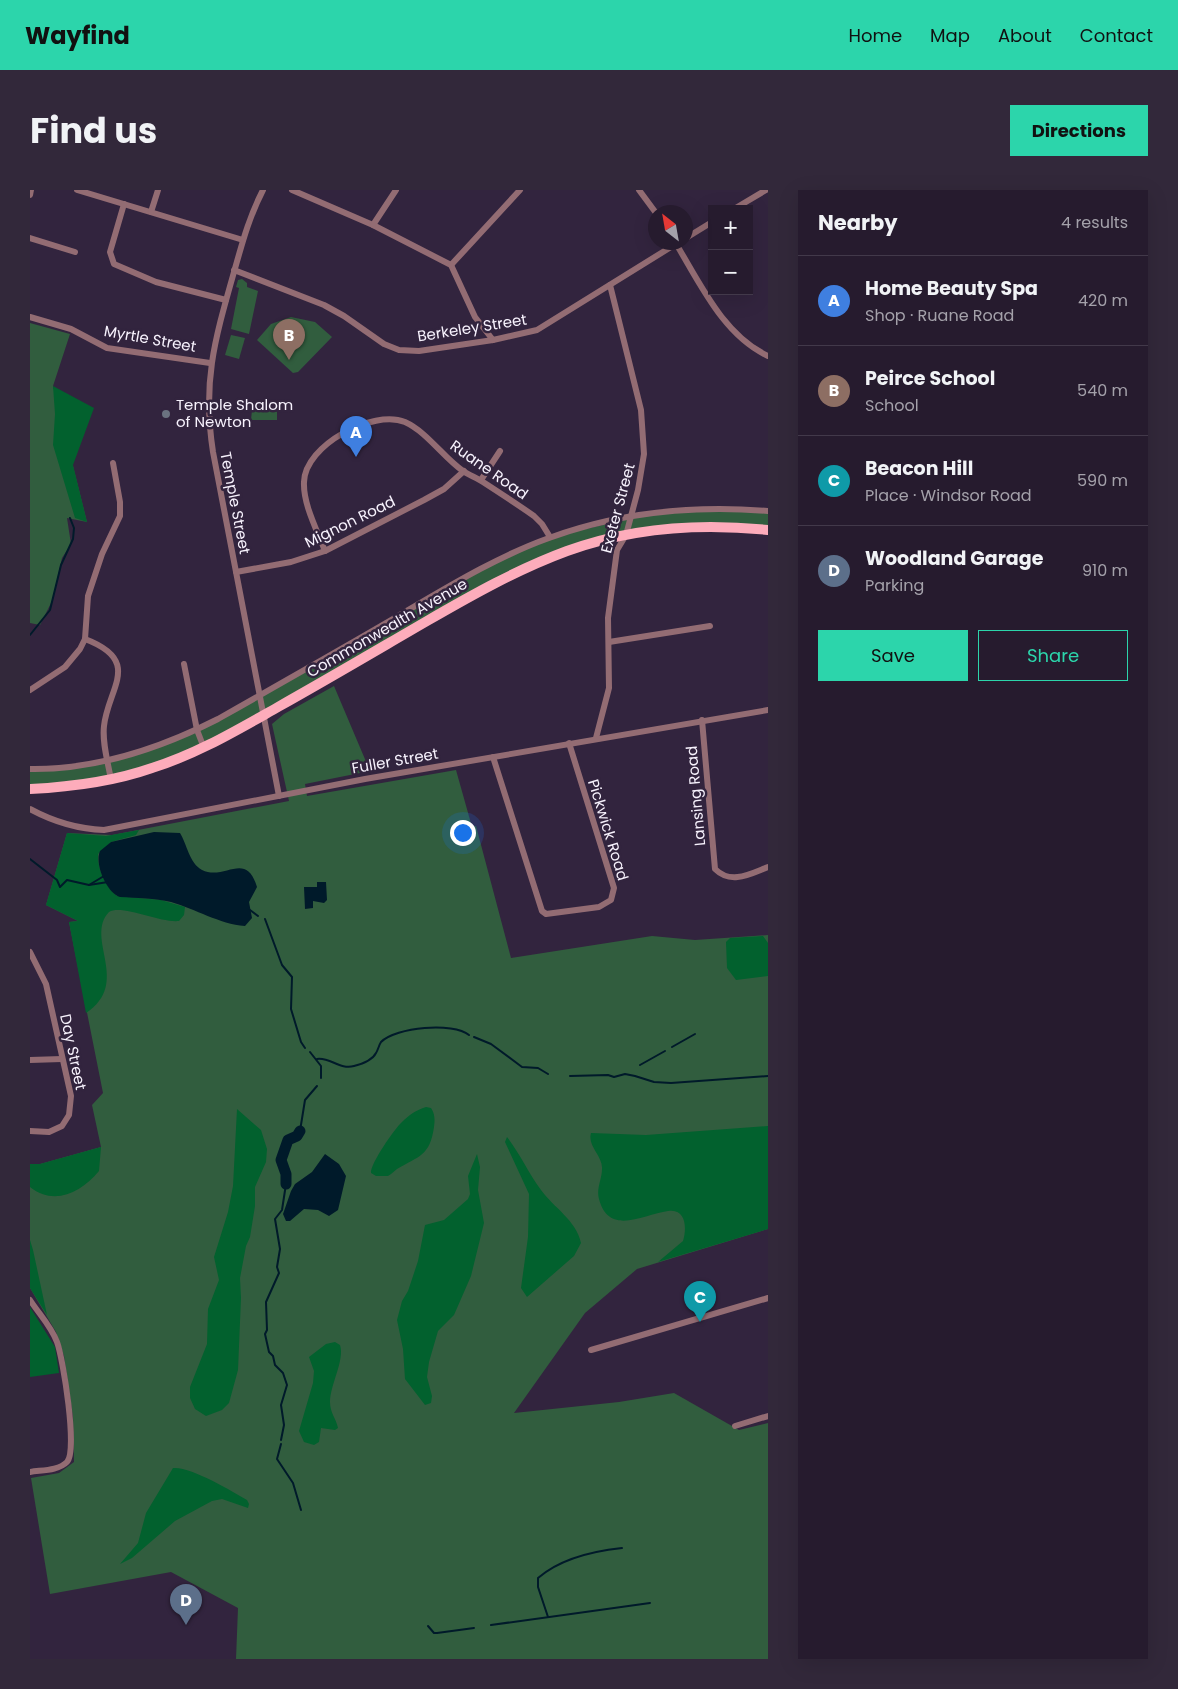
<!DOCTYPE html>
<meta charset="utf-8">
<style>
:root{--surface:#261b2e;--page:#32283a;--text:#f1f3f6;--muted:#a4a1aa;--line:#42394a;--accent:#2cd5ab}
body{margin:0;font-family:Poppins,sans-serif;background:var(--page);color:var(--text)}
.controls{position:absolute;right:15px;top:15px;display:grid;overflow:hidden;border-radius:0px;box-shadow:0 5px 20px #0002}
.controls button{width:45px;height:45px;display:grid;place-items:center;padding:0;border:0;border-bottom:1px solid var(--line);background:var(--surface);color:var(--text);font:25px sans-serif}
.compass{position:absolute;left:618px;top:15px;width:45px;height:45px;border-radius:50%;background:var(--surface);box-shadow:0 5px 20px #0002;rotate:329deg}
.you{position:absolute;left:432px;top:642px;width:18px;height:18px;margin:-12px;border:4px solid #fff;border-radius:50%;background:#1a73e8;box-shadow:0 0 0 8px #1a73e833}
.badge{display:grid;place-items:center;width:32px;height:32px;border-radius:50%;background:var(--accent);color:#fff;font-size:16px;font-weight:700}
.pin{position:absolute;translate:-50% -41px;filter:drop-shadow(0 1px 2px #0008)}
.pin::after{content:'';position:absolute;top:26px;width:18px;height:15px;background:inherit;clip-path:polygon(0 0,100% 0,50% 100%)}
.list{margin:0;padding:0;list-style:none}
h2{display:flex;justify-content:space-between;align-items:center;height:65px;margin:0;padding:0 20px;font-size:21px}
h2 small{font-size:16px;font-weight:400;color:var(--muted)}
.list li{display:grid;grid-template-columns:32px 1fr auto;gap:15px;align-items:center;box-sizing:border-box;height:90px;padding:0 20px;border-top:1px solid var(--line)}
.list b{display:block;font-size:19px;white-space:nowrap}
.list p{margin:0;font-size:16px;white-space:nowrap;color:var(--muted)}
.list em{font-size:16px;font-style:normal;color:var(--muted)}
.actions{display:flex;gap:10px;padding:15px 20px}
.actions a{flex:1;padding:11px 0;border:1px solid var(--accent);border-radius:0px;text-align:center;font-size:18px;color:var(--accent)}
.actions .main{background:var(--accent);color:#111}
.map{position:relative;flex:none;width:738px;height:1469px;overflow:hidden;border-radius:0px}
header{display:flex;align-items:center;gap:30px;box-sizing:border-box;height:70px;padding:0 25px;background:var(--accent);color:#111}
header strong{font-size:24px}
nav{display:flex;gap:28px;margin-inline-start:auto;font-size:18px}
.intro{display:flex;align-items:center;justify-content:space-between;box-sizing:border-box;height:120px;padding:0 30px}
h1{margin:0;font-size:35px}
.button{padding:12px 22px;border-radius:0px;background:var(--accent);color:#111;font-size:18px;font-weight:700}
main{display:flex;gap:30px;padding:0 30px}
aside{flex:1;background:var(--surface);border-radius:0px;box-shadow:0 5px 20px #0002}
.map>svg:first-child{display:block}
.green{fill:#315d3e}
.forest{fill:#02612e}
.water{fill:#001a2a}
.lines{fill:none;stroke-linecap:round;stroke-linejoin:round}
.stream{stroke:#001a2a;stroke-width:2}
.river{stroke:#001a2a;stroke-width:11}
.minor{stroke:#936c73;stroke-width:6}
.primary{stroke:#fdacbb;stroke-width:10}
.worship-dot{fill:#6b7280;stroke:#32243e;stroke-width:2}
.labels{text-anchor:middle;stroke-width:5;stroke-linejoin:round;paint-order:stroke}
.street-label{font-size:15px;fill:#f7f2fd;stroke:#32243e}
.poi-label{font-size:15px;fill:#f7f2fd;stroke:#32243e;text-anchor:start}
</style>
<header>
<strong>Wayfind</strong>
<nav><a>Home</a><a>Map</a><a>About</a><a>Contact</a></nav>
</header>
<div class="intro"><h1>Find us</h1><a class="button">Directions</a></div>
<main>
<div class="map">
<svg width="738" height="1469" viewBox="0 0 738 1469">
<rect width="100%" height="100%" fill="#32243e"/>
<!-- green -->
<g class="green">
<path d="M212,89L217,93V97L228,101L219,144L201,139L209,98L206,97L208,90Z"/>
<path d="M261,127L285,132L302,147L268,182L263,183L227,150L241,134Z"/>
<path d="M0,133L40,144L23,196L57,332L37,328L41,354L32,368L22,411L10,435L0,433Z"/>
<path d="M201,145L215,148L209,169L195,165Z"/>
<path d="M228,214L239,215L247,222V230H221L222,220Z"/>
<path d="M635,321H738V340L620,341L516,369L287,495L122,579L0,599V579L55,575L154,546L469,369L520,347Z"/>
<path d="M304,496L340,581L275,594L277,606L426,580L442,637L446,636L481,768L622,746L665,750L738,745V1039L607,1079L555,1123L484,1223L589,1212L644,1203L709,1240L738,1233V1469H206L208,1418L141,1382L20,1404L1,1288L29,1283L44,1272L43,1227L34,1166L26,1142L0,1098V974H10L71,957L62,915L73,903L39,732L48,731L16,715L37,643L82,645L259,611L242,534L254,524Z"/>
</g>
<!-- forest -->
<g class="forest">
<path d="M23,196L64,218L43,275L57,332L45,328L23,255L25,224Z"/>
<path d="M109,640L106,645L81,652L68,664C67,678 76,697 87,706L131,710L155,717L154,725L149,731C129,733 92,714 79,722C54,748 102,793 56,823L39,732L48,731L16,715L37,643L76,646Z"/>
<path d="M733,746L738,753V786L706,790L697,778L696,752L700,748Z"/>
<path d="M396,917L401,918C405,924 405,930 404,937C400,966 389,966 367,979C364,981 362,984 358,986H346L341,983C340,974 365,938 372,932C379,925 386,920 396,917Z"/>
<path d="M207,919L231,940L237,959L236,972L225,997V1016L220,1047L216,1056L210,1088L211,1108L208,1180L199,1213L192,1220L176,1226L165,1219L160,1208V1197L177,1154L178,1119L189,1090L184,1067L198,1022L203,996Z"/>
<path d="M738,936V1039L628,1072L653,1051C657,1038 656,1018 638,1021C614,1024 579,1047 569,1009C566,999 572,989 572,979C573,966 557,956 561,943L616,945Z"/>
<path d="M477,947C490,964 499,984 511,1000C524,1018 546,1030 551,1053L544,1066L497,1107L491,1098L498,1047L499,1004L475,952Z"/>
<path d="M71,957L69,981C51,1003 24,1016 0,997V974H10Z"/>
<path d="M447,964L450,977L448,1000L454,1033L441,1086L424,1125L408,1141L399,1172L397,1187L402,1206L401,1213L395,1215L375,1189L373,1159L367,1130L372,1111L378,1101L388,1071L395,1035L414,1030L438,1009L440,1004L438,986Z"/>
<path d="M0,1050L3,1060L17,1125L0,1098Z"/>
<path d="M0,1117L25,1157L29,1183L0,1187Z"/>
<path d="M305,1152L310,1155C315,1170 300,1195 300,1212C300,1223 306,1228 308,1238L305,1240L291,1238L289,1252L284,1255L274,1252L269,1241L283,1193L284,1181L279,1167L296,1154Z"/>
<path d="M143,1278C160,1276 202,1301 217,1310L219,1314L218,1318L192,1309L182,1311L145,1331L102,1368L90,1374L108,1353L116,1323Z"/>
</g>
<!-- water -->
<g class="water">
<path d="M124,642L150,643C157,654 159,673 172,680C195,691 216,660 227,697L219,712L222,728L215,736C189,734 166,719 141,712C125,708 106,708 90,707C77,703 64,674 70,661L81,652Z"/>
<path d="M287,692H296L297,710L294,713L283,711V718L275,719L274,697H287Z"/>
<path d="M295,964L309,974L316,986L308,1020L299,1026L288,1020L274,1019L260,1031H256L253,1024L261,1001L265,994L282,982Z"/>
</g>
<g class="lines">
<!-- stream -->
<g class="stream">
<path d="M0,445L20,420L31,375L43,349L44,338L40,328"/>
<path d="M0,669L27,690L30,697L37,690L59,695L78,692"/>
<path d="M59,695L74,686"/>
<path d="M220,720L228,726"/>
<path d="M235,729L252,775L262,787L261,819L271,852L275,858"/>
<path d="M444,847L461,854L492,877L508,878L518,884"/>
<path d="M642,857L665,844"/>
<path d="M280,862L291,876V888"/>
<path d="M287,869C300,867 310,880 324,876C332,874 342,871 346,863C348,860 349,855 351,852C366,837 423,832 439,845"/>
<path d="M610,875L635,861"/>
<path d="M540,886L578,885L584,887L595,884L605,886L624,892L641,893L738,886"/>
<path d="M270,941L275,910L287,896"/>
<path d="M251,1250L254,1235L251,1215L257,1195L253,1183L245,1175L243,1166L239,1162L235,1144L237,1140L236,1112L249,1083L247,1077L250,1059L245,1029L252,1020L256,994"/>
<path d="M251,1254L247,1269L263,1293L271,1320"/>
<path d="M518,1427L508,1397V1388C530,1369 564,1361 592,1358"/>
<path d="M461,1435L620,1413"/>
<path d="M398,1436L404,1443H407L444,1438"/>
</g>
<!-- river -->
<path class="river" d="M256,994V984L251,970L258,950L267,946L270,941"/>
<!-- minor -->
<g class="minor">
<path d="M47,0L213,50"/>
<path d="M233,0C219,27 212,54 204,82C185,149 172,192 183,262L249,606"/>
<path d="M262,0L343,35L421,75L445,127L463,150"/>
<path d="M609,0L626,23"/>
<path d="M0,5L1,0"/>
<path d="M94,14L80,62L84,74L126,92L196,110"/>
<path d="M704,19L736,0"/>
<path d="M121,22L128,0"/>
<path d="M343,35L366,0"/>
<path d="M0,48L45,62"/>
<path d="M656,48L682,32"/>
<path d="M645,52C670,93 693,145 738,166"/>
<path d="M421,75L490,0"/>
<path d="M204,80L294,115L314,126L354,154L369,160L389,161L463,150L507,140L649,52"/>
<path d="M0,127L41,139L77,158L180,173"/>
<path d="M451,290L470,261"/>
<path d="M295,361C287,340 273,314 274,292C275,255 343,219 375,232C397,242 413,267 433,281C439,285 447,288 453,292C470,303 487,314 504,326L512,334L520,347"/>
<path d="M206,382L261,372L295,361L394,310L414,299L434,281"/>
<path d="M55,449C113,471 78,498 74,536C72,553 78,572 81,590"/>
<path d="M579,452L680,436"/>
<path d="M154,474L167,540L174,558"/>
<path d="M0,500L35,477L50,459L55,449L58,406L72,364L90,326V312L83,273"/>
<path d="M672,530L685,679C701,695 720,684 738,677"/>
<path d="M566,548L579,498L578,428L587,360L596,345L608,300L614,264L611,220L580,95"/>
<path d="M463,567L512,721L516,724L569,717L581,710L584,698L539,553"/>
<path d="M0,579C66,580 129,559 188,529C248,495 308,461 368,426C416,398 466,367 519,348C590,322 663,315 738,321"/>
<path d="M0,619C24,632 46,639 74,640L335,589L738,520"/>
<path d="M0,762L16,794L41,906L39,925L32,936L19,942L0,941"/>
<path d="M0,870L32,869"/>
<path d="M0,1110C9,1124 21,1136 27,1152C33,1168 48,1261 37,1272C28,1281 11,1280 0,1282"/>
<path d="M561,1160L738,1108"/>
<path d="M705,1236L738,1226"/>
</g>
<!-- primary -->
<path class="primary" d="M0,599C41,597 82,592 122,578C167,564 207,540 248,517C298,489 347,460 397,431C442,405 488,379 537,361C600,338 671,333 738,340"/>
</g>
<!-- markers -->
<circle class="worship-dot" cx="136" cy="224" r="5"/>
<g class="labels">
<!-- street labels -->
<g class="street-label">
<text transform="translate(442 138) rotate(-9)" y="5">Berkeley Street</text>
<text transform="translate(120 149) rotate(10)" y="5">Myrtle Street</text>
<text transform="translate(459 280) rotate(35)" y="5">Ruane Road</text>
<text transform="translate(205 313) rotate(79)" y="5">Temple Street</text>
<text transform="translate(588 318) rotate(-75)" y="5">Exeter Street</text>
<text transform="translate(320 332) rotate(-26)" y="5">Mignon Road</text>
<text transform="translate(357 438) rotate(-30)" y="5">Commonwealth Avenue</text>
<text transform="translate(365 571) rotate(-10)" y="5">Fuller Street</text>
<text transform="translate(666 606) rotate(-95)" y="5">Lansing Road</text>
<text transform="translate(578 640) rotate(73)" y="5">Pickwick Road</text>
<text transform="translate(43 862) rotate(78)" y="5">Day Street</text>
</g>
<!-- poi labels -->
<g class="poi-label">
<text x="146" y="220">Temple Shalom<tspan x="146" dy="17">of Newton</tspan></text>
</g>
</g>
</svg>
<div class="controls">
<button>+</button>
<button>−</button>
</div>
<svg class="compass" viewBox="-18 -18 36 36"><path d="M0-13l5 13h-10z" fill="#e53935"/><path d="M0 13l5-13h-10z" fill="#a4a1aa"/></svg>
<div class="you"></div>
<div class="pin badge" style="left:326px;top:267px;background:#3f7fe0">A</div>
<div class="pin badge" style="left:259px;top:170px;background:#8d6e63">B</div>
<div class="pin badge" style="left:670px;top:1132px;background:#0f9aa8">C</div>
<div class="pin badge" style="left:156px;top:1435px;background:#5c6f8a">D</div>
</div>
<aside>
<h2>Nearby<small>4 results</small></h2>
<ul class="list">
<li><span class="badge" style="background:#3f7fe0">A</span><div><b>Home Beauty Spa</b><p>Shop · Ruane Road</p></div><em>420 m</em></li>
<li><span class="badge" style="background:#8d6e63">B</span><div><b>Peirce School</b><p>School</p></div><em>540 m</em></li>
<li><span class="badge" style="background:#0f9aa8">C</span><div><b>Beacon Hill</b><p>Place · Windsor Road</p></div><em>590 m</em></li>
<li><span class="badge" style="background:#5c6f8a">D</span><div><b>Woodland Garage</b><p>Parking</p></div><em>910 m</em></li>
</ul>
<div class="actions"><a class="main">Save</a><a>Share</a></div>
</aside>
</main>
